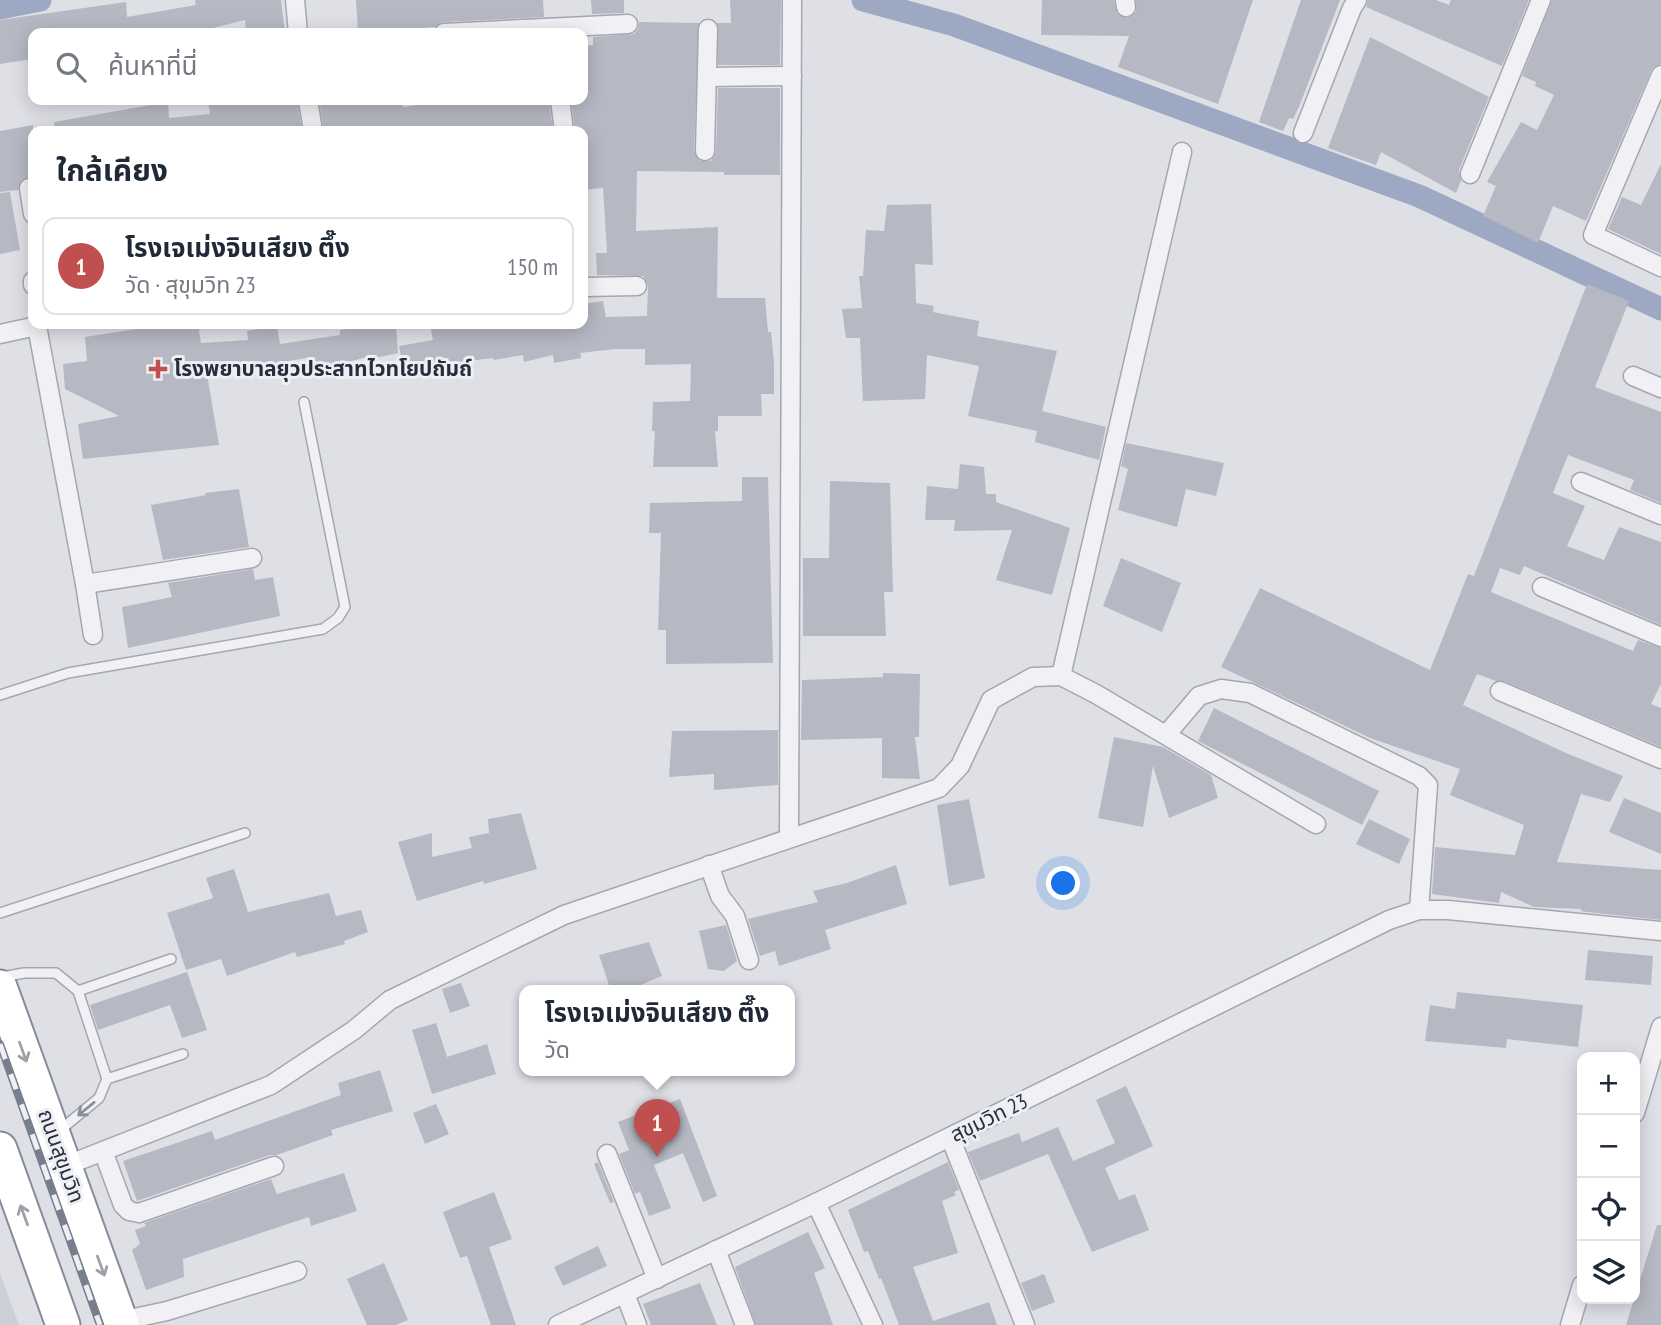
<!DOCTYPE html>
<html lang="th">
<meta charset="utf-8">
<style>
:root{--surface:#fff;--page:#f2f2f3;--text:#1f2937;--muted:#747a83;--line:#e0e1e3;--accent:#c0504f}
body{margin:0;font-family:"PT Sans Narrow","Noto Sans Thai",sans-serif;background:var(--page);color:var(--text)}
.controls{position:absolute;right:21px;bottom:21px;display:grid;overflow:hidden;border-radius:14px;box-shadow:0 4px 18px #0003}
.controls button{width:63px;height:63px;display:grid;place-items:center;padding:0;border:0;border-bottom:2px solid var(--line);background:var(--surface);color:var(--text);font:35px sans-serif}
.you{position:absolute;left:1064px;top:884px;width:24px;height:24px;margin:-18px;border:5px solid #fff;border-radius:50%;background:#1a73e8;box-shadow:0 0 0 10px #1a73e833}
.badge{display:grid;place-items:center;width:46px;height:46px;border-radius:50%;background:var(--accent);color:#fff;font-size:23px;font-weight:700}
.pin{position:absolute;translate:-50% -58px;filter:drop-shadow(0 2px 4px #0008)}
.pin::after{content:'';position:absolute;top:37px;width:24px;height:21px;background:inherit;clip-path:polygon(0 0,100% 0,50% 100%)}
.popup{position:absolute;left:519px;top:985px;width:276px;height:91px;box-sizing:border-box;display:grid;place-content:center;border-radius:14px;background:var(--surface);filter:drop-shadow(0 2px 5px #0005);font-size:23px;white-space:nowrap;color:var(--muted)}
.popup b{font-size:26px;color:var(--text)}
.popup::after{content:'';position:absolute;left:50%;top:100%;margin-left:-14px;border:14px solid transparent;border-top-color:var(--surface)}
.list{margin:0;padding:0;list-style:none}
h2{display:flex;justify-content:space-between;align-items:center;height:91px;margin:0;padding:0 28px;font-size:30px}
h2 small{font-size:23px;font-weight:400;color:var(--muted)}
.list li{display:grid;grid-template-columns:46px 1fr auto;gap:21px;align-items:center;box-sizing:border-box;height:98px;margin:0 14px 14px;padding:0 14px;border:2px solid var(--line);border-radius:14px}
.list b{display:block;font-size:26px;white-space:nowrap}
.list p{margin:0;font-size:23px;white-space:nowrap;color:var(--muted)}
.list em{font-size:23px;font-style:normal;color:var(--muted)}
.icon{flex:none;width:38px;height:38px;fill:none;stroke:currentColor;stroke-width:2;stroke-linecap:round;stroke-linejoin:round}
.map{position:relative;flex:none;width:1661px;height:1325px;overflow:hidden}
.search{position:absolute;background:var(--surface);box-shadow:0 4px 18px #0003;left:28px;top:28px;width:560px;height:77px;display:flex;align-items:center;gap:18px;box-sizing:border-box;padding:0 24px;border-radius:14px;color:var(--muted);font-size:26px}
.panel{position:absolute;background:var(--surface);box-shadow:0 4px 18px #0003;left:28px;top:126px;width:560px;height:203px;border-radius:14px}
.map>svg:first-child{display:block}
.built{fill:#cdcfd8}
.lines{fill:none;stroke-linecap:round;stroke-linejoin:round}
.canal{stroke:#9da9c3;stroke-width:23}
.building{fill:#b6b9c3}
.lane-casing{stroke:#a4a7b0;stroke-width:12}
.street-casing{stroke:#a4a7b0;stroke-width:21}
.highway-casing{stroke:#878c9b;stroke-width:37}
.lane{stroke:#f1f1f5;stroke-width:9}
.street{stroke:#f1f1f5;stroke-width:18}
.highway{stroke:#fff;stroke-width:33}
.rail-casing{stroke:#797e8e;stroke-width:8}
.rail{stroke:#eeeff4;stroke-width:5;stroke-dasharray:16;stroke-linecap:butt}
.oneway{stroke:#9fa0a7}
.oneway2{stroke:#8d8f98}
.poi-dot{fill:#c0504f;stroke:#eeeff4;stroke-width:2.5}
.labels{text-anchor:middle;stroke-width:6;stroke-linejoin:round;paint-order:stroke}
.poi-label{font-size:21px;font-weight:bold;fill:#292d3c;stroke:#eeeff4;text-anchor:start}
.street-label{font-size:21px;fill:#292d3c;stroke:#eeeff4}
</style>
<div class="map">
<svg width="1661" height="1325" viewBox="0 0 1661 1325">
<rect width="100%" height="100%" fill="#dee0e6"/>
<!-- built -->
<path class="built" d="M0,1273L19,1325H0Z"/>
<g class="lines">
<!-- canal -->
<g class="canal">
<path d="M863,0L954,25L1419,196L1661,309"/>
<path d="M0,8L40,0"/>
</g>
</g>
<!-- building -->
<g class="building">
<path d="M195,0H281L285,33H246L245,20L192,33H33V59L0,64V20L126,2L127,17L196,5Z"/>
<path d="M356,0H543L544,17L443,22L435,27L358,32Z"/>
<path d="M591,0H624V13L592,14Z"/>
<path d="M730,0H781L780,65H718L717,23H731Z"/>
<path d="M1042,0H1114L1117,13L1127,18L1136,12V0H1253L1218,104L1118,67L1129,36L1041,35Z"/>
<path d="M1301,0H1340L1299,107L1293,119L1289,118L1283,131L1259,122Z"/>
<path d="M1368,0H1436L1449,5L1451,0H1529L1502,66L1366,7Z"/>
<path d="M1552,0H1661V64L1655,66L1651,71L1586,221L1553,206L1538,243L1483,216L1496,186L1487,182L1521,122L1537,130L1554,95L1535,86L1536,82L1522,76Z"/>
<path d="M639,22L699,23L694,151L700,161H711L716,152L718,88H780V175H724V172L637,171L636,231L718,227L717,298H765L768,332H771L774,364V394H761L762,416H718V431H715L718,467H653L655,431H652L653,402L690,401L691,364L645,365V349H615L580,353L581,358L554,363L553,355L524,362L523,355L494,360L493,358L436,365L404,372L399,346L433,340L430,326L442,324H583V304L603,301L606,317L647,316L648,285L643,276L597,275L596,253H607L603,188L583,190V131H575L571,100H583V46L593,45V37L634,34L638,29Z"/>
<path d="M1370,37L1489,97L1459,170L1461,181L1456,193L1381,152L1376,165L1328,148Z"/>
<path d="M208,100H297L302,131H55L54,122L168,102L169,118L210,114Z"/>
<path d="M319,100H402L403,107L453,100H549L553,131H324Z"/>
<path d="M33,125V178L22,179L18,190L0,192V131Z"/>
<path d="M1661,164V254L1608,229L1622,197L1641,205Z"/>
<path d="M10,192L20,250L0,254V193Z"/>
<path d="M931,204L933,265L915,264L916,303L934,306L933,312L979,321L977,336L1057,351L1042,411L1106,427L1099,460L1035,442L1037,431L968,416L979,366L927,355L925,399L863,401L860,338H846L842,309L862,308L859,276H863L866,230L884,231L887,205Z"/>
<path d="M1587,284L1629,301L1595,387L1661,412V503L1630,490L1634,480L1568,455L1553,493L1585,506L1567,546L1604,560L1619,527L1661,542V625L1524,566L1520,575L1500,568L1491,592L1633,651L1638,640L1661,648V684L1651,704L1661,708V747L1504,681H1496L1477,674L1463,705L1566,753L1623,776L1610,802L1581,794L1557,862L1661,870V920L1587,912L1581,911V909L1534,907L1501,892L1499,903L1432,894L1435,847L1515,855L1524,825L1450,795L1460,769L1370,738L1221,667L1260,588L1430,670L1468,574L1474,576Z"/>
<path d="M168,324H198L201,343L248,340L247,331L277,326L280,344L340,335V330L370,326V324H396L398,353L375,358V355L340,364V368L315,373L313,357L207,374L219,445L83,459L78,424L119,416L65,389L63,364L87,361L85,337Z"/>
<path d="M1126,443L1224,463L1216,496L1186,489L1177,527L1118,510L1128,469L1121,466Z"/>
<path d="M960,464L984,467L986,494H996V502L1070,528L1052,595L996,580L1012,530L954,531L955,520H925L927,486L958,489Z"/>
<path d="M742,477H768L773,663L666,664V630H658L661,533H649L650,503L742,501Z"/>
<path d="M830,481L890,483L893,592H884L886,636H803V558H829Z"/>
<path d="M239,489L249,547L163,560L151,505L206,495L205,493Z"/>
<path d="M1121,558L1181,583L1162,632L1103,606Z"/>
<path d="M253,569L255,580L273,577L280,616L128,648L122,607L172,597L168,583Z"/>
<path d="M883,673L920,674L919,737H915L920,779L882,778V738L801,740L802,680L883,677Z"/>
<path d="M1214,708L1379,791L1362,825L1198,741Z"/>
<path d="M778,730V785L714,790V774L669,777L672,731Z"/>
<path d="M1114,737L1163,747L1211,775L1218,798L1169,818L1153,766L1143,827L1098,818Z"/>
<path d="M1624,798L1661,813V854L1609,832Z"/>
<path d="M969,799L985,878L949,886L937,805Z"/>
<path d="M521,813L537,869L484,884L483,881L417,901L398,842L432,833V857L472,848L469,837L489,833L488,819Z"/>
<path d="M1369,819L1410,839L1399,864L1356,844Z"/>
<path d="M896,865L907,904L825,930L831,949L779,966L775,951L760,956L748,919L818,902L813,891L847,883Z"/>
<path d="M234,869L248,912L329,893L336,916L361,910L368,932L344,941L345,944L297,957L295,952L227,976L221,959L186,970L167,913L213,898L206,878Z"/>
<path d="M726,925L737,961L724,971L708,969L699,931Z"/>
<path d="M649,942L662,976L626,991H611L599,955Z"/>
<path d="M1588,950L1653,956L1651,985L1585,980Z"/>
<path d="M187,972L207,1030L182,1038L170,1005L98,1030L90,1005Z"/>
<path d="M461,983L470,1006L450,1013L442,989Z"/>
<path d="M1457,992L1583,1005L1578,1047L1507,1039L1506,1048L1425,1041L1430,1005L1455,1009Z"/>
<path d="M436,1023L447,1057L487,1044L496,1074L432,1094L412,1030Z"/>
<path d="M380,1070L393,1111L331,1130L333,1135L277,1155H270L137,1201L123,1161L212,1131L215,1140L341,1095L338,1083Z"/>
<path d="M1126,1086L1153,1146L1105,1168L1119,1200L1135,1194L1149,1230L1092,1252L1048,1154L980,1181L968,1152L1019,1133L1022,1142L1058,1127L1073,1161L1115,1143L1096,1100Z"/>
<path d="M680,1099L717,1196L703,1202L683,1153L654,1165L671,1208L649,1216L640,1192L635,1194L619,1154L629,1150L618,1122Z"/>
<path d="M436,1104L449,1134L425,1144L413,1113Z"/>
<path d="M598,1162L614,1202L610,1203L594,1164Z"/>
<path d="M948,1162L959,1190L954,1192L956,1195L942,1201L958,1253L913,1267L933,1321L989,1302L997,1325H899L881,1278L879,1279L868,1251L864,1252L848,1210Z"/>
<path d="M344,1173L357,1211L311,1226L309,1217L183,1259L184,1277L146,1290L132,1250L140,1244L135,1230L146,1226L144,1223L271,1179L277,1194Z"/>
<path d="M494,1192L512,1239L489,1247L516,1325H491L467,1256L460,1258L443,1212Z"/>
<path d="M1657,1225H1661V1325H1626Z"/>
<path d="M808,1232L825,1268L814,1273L833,1325H756L735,1267Z"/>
<path d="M598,1246L607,1266L563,1286L554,1267Z"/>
<path d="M384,1263L408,1320L396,1325H367L347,1279Z"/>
<path d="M1044,1274L1055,1302L1032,1311L1021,1283Z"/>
<path d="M700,1283L717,1325H651L643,1304Z"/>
</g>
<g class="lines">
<defs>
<g id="lane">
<path d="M0,695L68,673L323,629L338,618L345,607L304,402"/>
<path d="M0,913L245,833"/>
<path d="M2,977L24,973H56L78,991L107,1079L99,1098L59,1131"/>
<path d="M78,991L171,959"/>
<path d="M107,1079L183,1054"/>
</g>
<g id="street">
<path d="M295,0L298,33"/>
<path d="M1125,0L1126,7"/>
<path d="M444,33L628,24"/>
<path d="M1661,75L1593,235L1661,267"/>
<path d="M707,77L792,76"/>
<path d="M308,100L313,131"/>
<path d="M560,100L564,131"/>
<path d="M1303,133L1352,8L1357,0"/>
<path d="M705,151L708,29"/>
<path d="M1470,174L1541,0"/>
<path d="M29,188L33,214"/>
<path d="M33,281V285"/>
<path d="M583,287L637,286"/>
<path d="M37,326L85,584L252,558"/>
<path d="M0,334L37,326V324"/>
<path d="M1633,376L1661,388"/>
<path d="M1581,482L1661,515"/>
<path d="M85,584L93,635"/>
<path d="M1542,587L1661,637"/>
<path d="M1061,676L1182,152"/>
<path d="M1500,691L1661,759"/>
<path d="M1166,735L1199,696L1221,689L1250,693L1419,776L1428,785L1419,910"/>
<path d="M789,837L792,0"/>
<path d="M709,865L720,896L735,916L749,960"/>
<path d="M1635,1113L1661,1027"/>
<path d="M950,1137L1025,1325"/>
<path d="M103,1151L123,1205L129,1211L139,1213L274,1166"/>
<path d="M607,1154L657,1279"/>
<path d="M65,1166L271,1085L354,1030L390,1000L564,915L939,788L960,766L991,700L1033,677L1061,676L1096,694L1316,824"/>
<path d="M816,1203L873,1325"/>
<path d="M716,1250L745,1325"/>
<path d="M625,1294L637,1325"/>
<path d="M120,1321L167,1311L297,1271"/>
<path d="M558,1325L816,1203L1389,920L1419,910H1448L1661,931"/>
<path d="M1570,1325L1582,1285"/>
</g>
<g id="highway">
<path d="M0,987L122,1325"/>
<path d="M0,1149L63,1325"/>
</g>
</defs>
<!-- lane casing -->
<use href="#lane" class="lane-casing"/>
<!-- street casing -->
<use href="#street" class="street-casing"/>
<!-- highway casing -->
<use href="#highway" class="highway-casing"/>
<!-- lane -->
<use href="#lane" class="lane"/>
<!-- street -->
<use href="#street" class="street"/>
<!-- highway -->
<use href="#highway" class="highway"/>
<defs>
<path id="rail" d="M0,1044L100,1325"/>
</defs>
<!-- rail casing -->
<use href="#rail" class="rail-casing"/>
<!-- rail -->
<use href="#rail" class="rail"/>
</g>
<!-- one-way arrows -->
<defs><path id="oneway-shaft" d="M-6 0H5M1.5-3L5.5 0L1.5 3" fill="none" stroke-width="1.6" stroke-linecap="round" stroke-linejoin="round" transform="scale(1.75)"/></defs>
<g class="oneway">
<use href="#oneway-shaft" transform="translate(23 1052) rotate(70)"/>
<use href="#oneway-shaft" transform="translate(24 1215) rotate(-110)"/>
<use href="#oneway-shaft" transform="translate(101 1266) rotate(70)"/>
</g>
<use class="oneway2" href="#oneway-shaft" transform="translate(86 1109) rotate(141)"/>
<!-- markers -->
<path class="poi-dot" d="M154.5 358.5h7v7h7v7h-7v7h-7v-7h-7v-7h7z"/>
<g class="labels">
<!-- poi labels -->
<g class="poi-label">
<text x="174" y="376">โรงพยาบาลยุวประสาทไวทโยปถัมถ์</text>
</g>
<!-- street labels -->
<g class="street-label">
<text transform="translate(989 1118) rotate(-26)" y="7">สุขุมวิท 23</text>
<text transform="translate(61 1156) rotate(70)" y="7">ถนนสุขุมวิท</text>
</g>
</g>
</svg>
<div class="controls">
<button>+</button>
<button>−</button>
<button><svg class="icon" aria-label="locate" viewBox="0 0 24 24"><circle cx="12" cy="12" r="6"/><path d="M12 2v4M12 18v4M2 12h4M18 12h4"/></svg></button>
<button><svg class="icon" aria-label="layers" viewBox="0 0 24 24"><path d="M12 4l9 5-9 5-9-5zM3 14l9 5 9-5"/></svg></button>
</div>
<div class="you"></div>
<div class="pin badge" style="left:657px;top:1157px">1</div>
<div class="popup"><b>โรงเจเม่งจินเสียง ตึ๊ง</b>วัด</div>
<div class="search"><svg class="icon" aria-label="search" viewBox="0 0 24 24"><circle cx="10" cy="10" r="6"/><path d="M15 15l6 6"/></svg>ค้นหาที่นี่</div>
<section class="panel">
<h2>ใกล้เคียง<small></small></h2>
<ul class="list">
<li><span class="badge">1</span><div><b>โรงเจเม่งจินเสียง ตึ๊ง</b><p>วัด · สุขุมวิท 23</p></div><em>150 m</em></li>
</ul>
</section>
</div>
